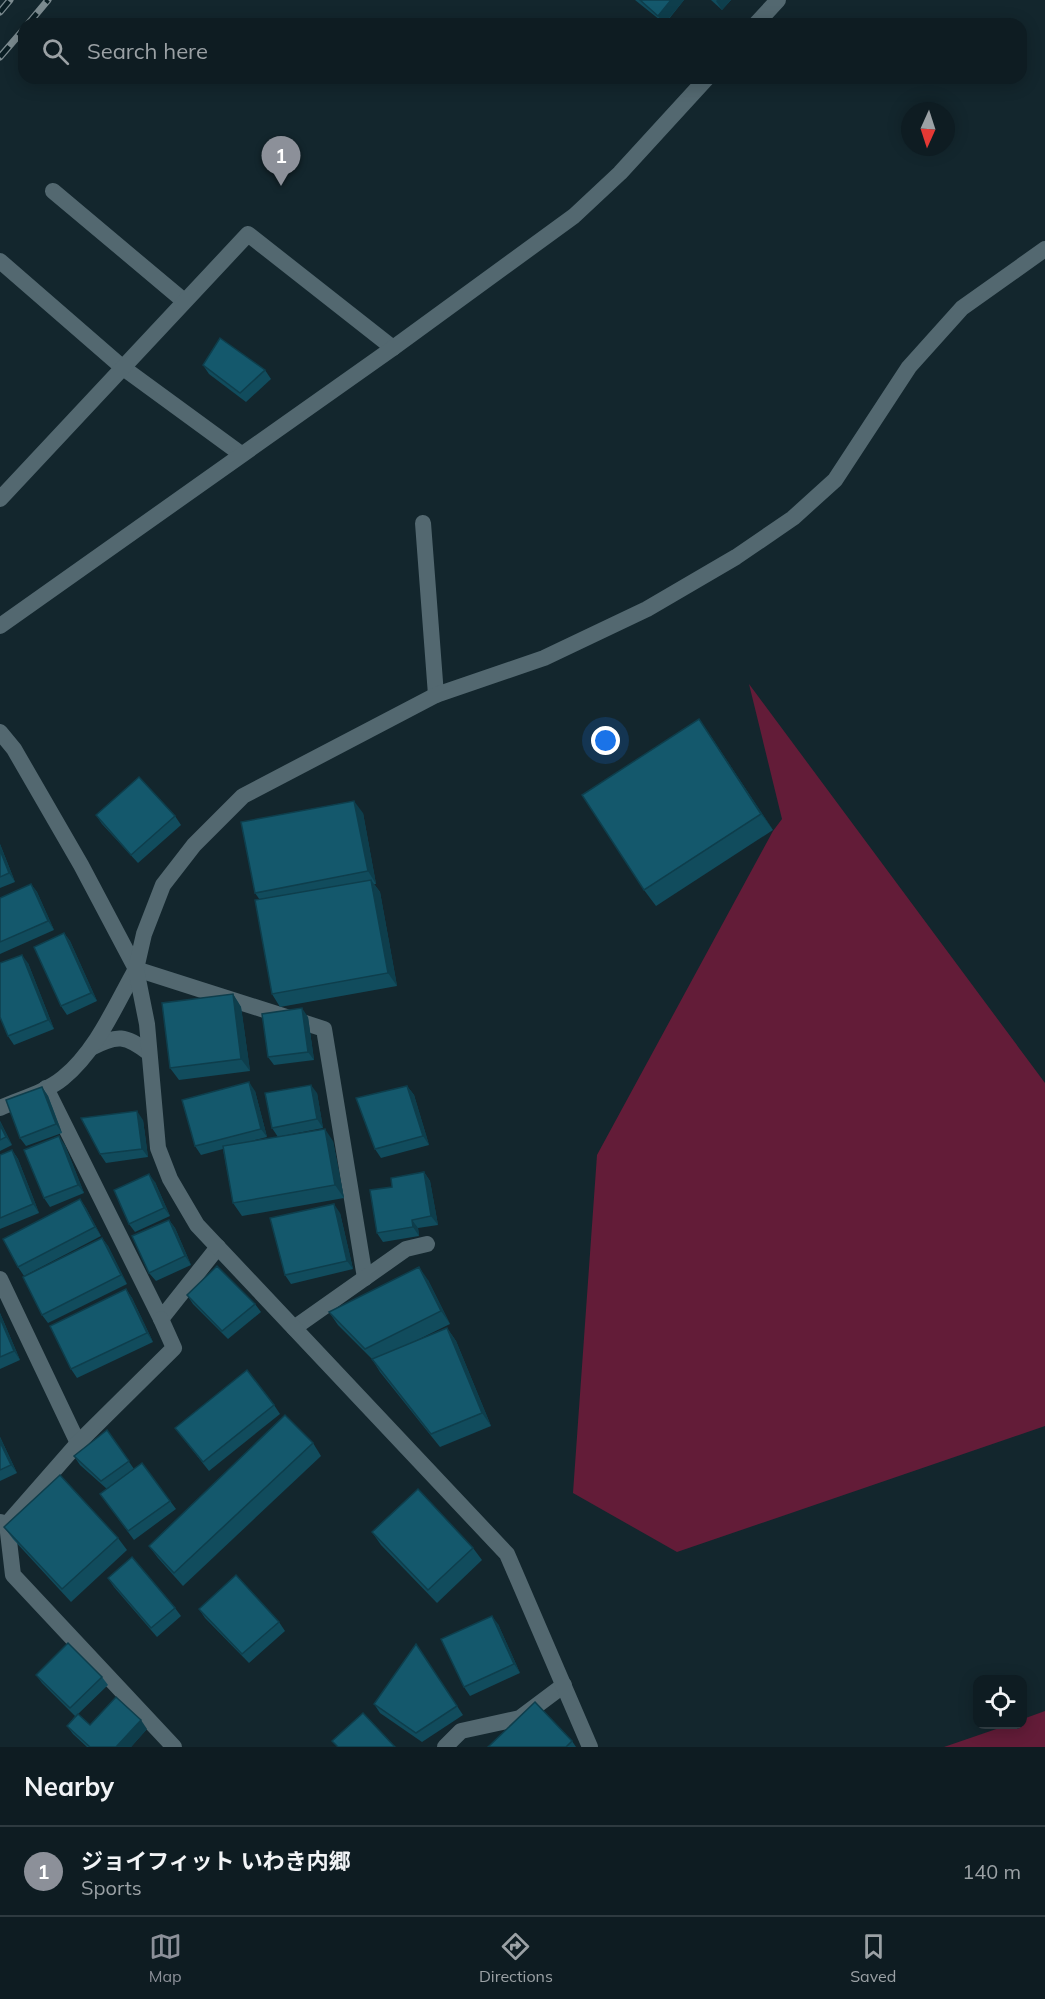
<!DOCTYPE html>
<meta charset="utf-8">
<style>
:root{--surface:#0e1c22;--page:#1c292f;--text:#f1f3f6;--muted:#9ba1a5;--line:#2e3a40;--accent:#8c9099}
body{margin:0;font-family:Mulish,"Noto Sans JP",sans-serif;background:var(--page);color:var(--text)}
.controls{position:absolute;right:18px;bottom:18px;display:grid;overflow:hidden;border-radius:12px;box-shadow:0 3px 15px #0003}
.controls button{width:54px;height:54px;display:grid;place-items:center;padding:0;border:0;border-bottom:2px solid var(--line);background:var(--surface);color:var(--text);font:30px sans-serif}
.compass{position:absolute;left:901px;top:102px;width:54px;height:54px;border-radius:50%;background:var(--surface);box-shadow:0 3px 15px #0003;rotate:183deg}
.you{position:absolute;left:606px;top:741px;width:21px;height:21px;margin:-15px;border:4px solid #fff;border-radius:50%;background:#1a73e8;box-shadow:0 0 0 9px #1a73e833}
.badge{display:grid;place-items:center;width:39px;height:39px;border-radius:50%;background:var(--accent);color:#fff;font-size:20px;font-weight:700}
.pin{position:absolute;translate:-50% -50px;filter:drop-shadow(0 2px 3px #0008)}
.pin::after{content:'';position:absolute;top:32px;width:21px;height:18px;background:inherit;clip-path:polygon(0 0,100% 0,50% 100%)}
.list{margin:0;padding:0;list-style:none}
h2{display:flex;justify-content:space-between;align-items:center;height:78px;margin:0;padding:0 24px;font-size:26px}
h2 small{font-size:20px;font-weight:400;color:var(--muted)}
.list li{display:grid;grid-template-columns:39px 1fr auto;gap:18px;align-items:center;box-sizing:border-box;height:90px;padding:0 24px;border-top:2px solid var(--line)}
.list b{display:block;font-size:22px;white-space:nowrap}
.list p{margin:0;font-size:20px;white-space:nowrap;color:var(--muted)}
.list em{font-size:20px;font-style:normal;color:var(--muted)}
.icon{flex:none;width:33px;height:33px;fill:none;stroke:currentColor;stroke-width:2;stroke-linecap:round;stroke-linejoin:round}
.map{position:relative;flex:none;width:1045px;height:1747px;overflow:hidden}
.search{position:absolute;background:var(--surface);box-shadow:0 3px 15px #0003;left:18px;right:18px;top:18px;height:66px;display:flex;align-items:center;gap:15px;box-sizing:border-box;padding:0 21px;border-radius:18px;color:var(--muted);font-size:22px}
.sheet{height:168px;background:var(--surface)}
nav{display:flex;justify-content:space-around;align-items:center;box-sizing:border-box;height:84px;border-top:2px solid var(--line);background:var(--surface);font-size:16px;color:var(--muted)}
nav a{display:grid;justify-items:center;gap:3px}
nav .on{color:var(--accent)}
.map>svg:first-child{display:block}
.green{fill:#631c38}
.lines{fill:none;stroke-linecap:round;stroke-linejoin:round}
.minor{stroke:#536870;stroke-width:16}
.tertiary{stroke:#536870;stroke-width:16}
.rail-casing{stroke:#7c8b90;stroke-width:7}
.rail{stroke:#091d23;stroke-width:4.5;stroke-dasharray:14;stroke-linecap:butt}
.wall{fill:#114c5d}
.shaded-wall{fill:#0e3e4c}
.building{fill:#14586c;stroke:#0e3e4c;stroke-width:1.5}
</style>
<div class="map">
<svg width="1045" height="1747" viewBox="0 0 1045 1747">
<rect width="100%" height="100%" fill="#13262d"/>
<!-- green -->
<g class="green">
<path d="M749,684L1045,1083V1426L677,1552L573,1493L597,1155L773,831L782,819Z"/>
<path d="M1045,1711V1747H944L1008,1725L1022,1724L1023,1719Z"/>
</g>
<g class="lines">
<!-- minor -->
<g class="minor">
<path d="M53,191L184,301"/>
<path d="M0,261L122,367L241,454"/>
<path d="M0,499L248,234L393,348"/>
<path d="M423,523L436,695"/>
<path d="M0,732L14,749L81,865L136,969L324,1029L365,1278"/>
<path d="M91,1048C117,1034 126,1035 149,1053"/>
<path d="M46,1088L161,1319L218,1247"/>
<path d="M0,1108C20,1099 46,1092 63,1078C97,1050 115,1006 136,969"/>
<path d="M0,1279L78,1443"/>
<path d="M294,1328L406,1249L427,1244"/>
<path d="M0,1522L7,1524L13,1575L174,1747"/>
<path d="M7,1524L78,1443L174,1348L161,1319"/>
<path d="M445,1747L461,1731L520,1718L564,1685"/>
<path d="M590,1747L507,1554L197,1225L170,1179L158,1148L147,1024L136,969L144,934L163,885L194,845L243,796L436,695L544,658L647,609L736,557L793,518L835,480L909,367L962,308L1045,249"/>
</g>
<!-- tertiary -->
<g class="tertiary">
<path d="M756,24L778,0"/>
<path d="M0,626L393,348L574,216L620,173L707,78"/>
</g>
<defs>
<g id="rail">
<path d="M0,12L10,0"/>
<path d="M28,24L48,0"/>
<path d="M0,57L24,29"/>
</g>
</defs>
<!-- rail casing -->
<use href="#rail" class="rail-casing"/>
<!-- rail -->
<use href="#rail" class="rail"/>
</g>
<!-- wall -->
<g class="wall">
<path d="M635,0H684L665,24Z"/>
<path d="M711,0H731L722,10Z"/>
<path d="M203,365L265,370L271,379L246,402L209,374Z"/>
<path d="M710,735L773,830L656,906L644,890Z"/>
<path d="M363,813L376,884H374L380,892L397,986L280,1007L272,994L260,900L255,893Z"/>
<path d="M96,815L175,816L181,825L138,863L102,824Z"/>
<path d="M0,844L15,882L0,888Z"/>
<path d="M31,884L37,892L54,930L0,954V898Z"/>
<path d="M64,933L70,941L97,1001L67,1015L61,1006Z"/>
<path d="M28,963L54,1029L14,1045L8,1036Z"/>
<path d="M233,994L241,1007L250,1071L179,1080L170,1068Z"/>
<path d="M308,1017L314,1060L274,1065L268,1057Z"/>
<path d="M407,1086L414,1095L429,1145L381,1158L375,1149Z"/>
<path d="M42,1087L48,1096L62,1133L26,1146L20,1138Z"/>
<path d="M255,1091L267,1137L251,1141L278,1137L272,1128L317,1093L323,1128L282,1136L333,1141L344,1198L242,1216L233,1203L223,1149L201,1155L195,1146Z"/>
<path d="M143,1120L148,1157L106,1163L100,1154Z"/>
<path d="M0,1121L12,1145L0,1151Z"/>
<path d="M65,1145L84,1193L50,1207L44,1198Z"/>
<path d="M12,1150L18,1159L39,1213L0,1229V1155Z"/>
<path d="M424,1172L430,1181L438,1225L418,1228L419,1236L383,1242L377,1233L392,1187Z"/>
<path d="M155,1182L170,1216L135,1232L129,1224Z"/>
<path d="M80,1199L86,1208L101,1236L24,1276L18,1267Z"/>
<path d="M340,1213L353,1269L291,1284L285,1275Z"/>
<path d="M169,1220L175,1228L191,1265L156,1281L149,1273Z"/>
<path d="M102,1238L108,1246L127,1284L48,1323L42,1315Z"/>
<path d="M428,1280L450,1324L409,1344L447,1328L456,1341L491,1426L440,1447L380,1372L372,1359L338,1325L329,1312Z"/>
<path d="M126,1289L132,1298L153,1342L77,1378L71,1369Z"/>
<path d="M187,1295L255,1304L261,1312L228,1339L193,1304Z"/>
<path d="M0,1313L20,1360L0,1369Z"/>
<path d="M274,1405L280,1414L209,1471L175,1428Z"/>
<path d="M107,1430L134,1469L142,1463L176,1509L134,1540L100,1494L107,1489L80,1465L74,1456Z"/>
<path d="M0,1437L17,1473L0,1481Z"/>
<path d="M313,1443L321,1456L183,1586L158,1558L149,1546Z"/>
<path d="M4,1527L118,1538L127,1550L71,1602L13,1539Z"/>
<path d="M372,1532L473,1548L482,1560L437,1603L381,1545Z"/>
<path d="M108,1578L175,1608L181,1616L157,1637L114,1587Z"/>
<path d="M199,1609L279,1622L285,1631L249,1663L205,1618Z"/>
<path d="M498,1624L520,1673L470,1696L464,1687Z"/>
<path d="M416,1644L463,1715L422,1742L380,1713L374,1704Z"/>
<path d="M36,1675L102,1677L108,1685L78,1714L90,1725L147,1729L131,1747H87L73,1734L67,1726L75,1716L42,1683Z"/>
<path d="M572,1741L576,1747H488Z"/>
</g>
<!-- shaded-wall -->
<g class="shaded-wall">
<path d="M671,0H684L664,24L658,16Z"/>
<path d="M717,0H731L722,10L716,1Z"/>
<path d="M699,719L710,735L773,830L761,814Z"/>
<path d="M354,801L363,813L376,884L368,871Z"/>
<path d="M0,844L15,882L9,873L0,850Z"/>
<path d="M371,880L380,892L397,986L388,973Z"/>
<path d="M31,884L37,892L54,930L48,921Z"/>
<path d="M64,933L70,941L97,1001L91,993Z"/>
<path d="M22,955L28,963L54,1029L48,1020Z"/>
<path d="M233,994L241,1007L250,1071L241,1059Z"/>
<path d="M302,1008L308,1017L314,1060L308,1052Z"/>
<path d="M249,1082L255,1091L267,1137L261,1129Z"/>
<path d="M311,1085L317,1093L323,1128L317,1119Z"/>
<path d="M407,1086L414,1095L429,1145L423,1136Z"/>
<path d="M42,1087L48,1096L62,1133L56,1124Z"/>
<path d="M137,1111L143,1120L148,1157L142,1149Z"/>
<path d="M0,1121L12,1145L6,1137L0,1125Z"/>
<path d="M325,1129L333,1141L344,1198L335,1185Z"/>
<path d="M59,1136L65,1145L84,1193L78,1185Z"/>
<path d="M12,1150L18,1159L39,1213L33,1204Z"/>
<path d="M424,1172L430,1181L438,1225L431,1216Z"/>
<path d="M149,1174L155,1182L170,1216L164,1208Z"/>
<path d="M80,1199L86,1208L101,1236L95,1227Z"/>
<path d="M334,1204L340,1213L353,1269L347,1261Z"/>
<path d="M169,1220L175,1228L191,1265L185,1256Z"/>
<path d="M412,1220L418,1228L419,1236L413,1227Z"/>
<path d="M102,1238L108,1246L127,1284L121,1275Z"/>
<path d="M419,1267L428,1280L450,1324L441,1311Z"/>
<path d="M126,1289L132,1298L153,1342L147,1333Z"/>
<path d="M0,1313L20,1360L14,1351L0,1318Z"/>
<path d="M447,1328L456,1341L491,1426L482,1413Z"/>
<path d="M0,1437L17,1473L11,1465L0,1442Z"/>
<path d="M492,1616L498,1624L520,1673L514,1664Z"/>
<path d="M141,1720L147,1729L131,1747H116Z"/>
</g>
<!-- building -->
<g class="building">
<path d="M640,0H671L658,16Z"/>
<path d="M220,338L265,370L240,393L203,365Z"/>
<path d="M699,719L761,814L644,890L582,795Z"/>
<path d="M139,777L175,816L131,855L96,815Z"/>
<path d="M354,801L368,871L255,893L241,822Z"/>
<path d="M0,850L9,873L0,877Z"/>
<path d="M371,880L388,973L272,994L255,900Z"/>
<path d="M31,884L48,921L0,942V898Z"/>
<path d="M64,933L91,993L61,1006L34,947Z"/>
<path d="M22,955L48,1020L8,1036L0,1017V963Z"/>
<path d="M233,994L241,1059L170,1068L162,1003Z"/>
<path d="M302,1008L308,1052L268,1057L262,1014Z"/>
<path d="M249,1082L261,1129L195,1146L182,1100Z"/>
<path d="M311,1085L317,1119L272,1128L265,1093Z"/>
<path d="M407,1086L423,1136L375,1149L356,1098Z"/>
<path d="M42,1087L56,1124L20,1138L6,1100Z"/>
<path d="M137,1111L142,1149L100,1154L81,1118Z"/>
<path d="M0,1125L6,1137L0,1140Z"/>
<path d="M325,1129L335,1185L233,1203L223,1146Z"/>
<path d="M59,1136L78,1185L44,1198L24,1150Z"/>
<path d="M12,1150L33,1204L0,1218V1155Z"/>
<path d="M424,1172L431,1216L412,1220L413,1227L377,1233L370,1190L392,1187L391,1178Z"/>
<path d="M149,1174L164,1208L129,1224L114,1190Z"/>
<path d="M80,1199L95,1227L18,1267L3,1239Z"/>
<path d="M334,1204L347,1261L285,1275L270,1218Z"/>
<path d="M169,1220L185,1256L149,1273L132,1236Z"/>
<path d="M102,1238L121,1275L42,1315L23,1277Z"/>
<path d="M217,1266L255,1304L222,1331L187,1295Z"/>
<path d="M419,1267L441,1311L365,1349L329,1312Z"/>
<path d="M126,1289L147,1333L71,1369L50,1326Z"/>
<path d="M0,1318L14,1351L0,1357Z"/>
<path d="M447,1328L482,1413L431,1434L372,1359Z"/>
<path d="M247,1370L274,1405L203,1462L175,1428Z"/>
<path d="M285,1415L313,1443L174,1573L149,1546Z"/>
<path d="M107,1430L129,1461L101,1481L74,1456Z"/>
<path d="M0,1442L11,1465L0,1470Z"/>
<path d="M142,1463L170,1501L128,1531L100,1494Z"/>
<path d="M60,1475L118,1538L62,1589L4,1527Z"/>
<path d="M418,1489L473,1548L428,1590L372,1532Z"/>
<path d="M132,1557L175,1608L151,1628L108,1578Z"/>
<path d="M236,1575L279,1622L242,1654L199,1609Z"/>
<path d="M492,1616L514,1664L464,1687L441,1639Z"/>
<path d="M68,1643L102,1677L70,1708L36,1675Z"/>
<path d="M416,1644L457,1706L416,1733L374,1704Z"/>
<path d="M116,1697L141,1720L116,1747H90L67,1726L78,1714L90,1725Z"/>
<path d="M535,1702L572,1741L566,1747H488Z"/>
<path d="M363,1713L395,1747H338L332,1741Z"/>
</g>
</svg>
<div class="controls">
<button><svg class="icon" aria-label="locate" viewBox="0 0 24 24"><circle cx="12" cy="12" r="6"/><path d="M12 2v4M12 18v4M2 12h4M18 12h4"/></svg></button>
</div>
<svg class="compass" viewBox="-18 -18 36 36"><path d="M0-13l5 13h-10z" fill="#e53935"/><path d="M0 13l5-13h-10z" fill="#9ba1a5"/></svg>
<div class="you"></div>
<div class="pin badge" style="left:281px;top:186px">1</div>
<div class="search"><svg class="icon" aria-label="search" viewBox="0 0 24 24"><circle cx="10" cy="10" r="6"/><path d="M15 15l6 6"/></svg>Search here</div>
</div>
<section class="sheet">
<h2>Nearby<small></small></h2>
<ul class="list">
<li><span class="badge">1</span><div><b>ジョイフィット いわき内郷</b><p>Sports</p></div><em>140 m</em></li>
</ul>
</section>
<nav>
<a class="on"><svg class="icon" aria-label="map" viewBox="0 0 24 24"><path d="M3 6l6-2 6 2 6-2v14l-6 2-6-2-6 2zM9 4v14M15 6v14"/></svg>Map</a>
<a><svg class="icon" aria-label="directions" viewBox="0 0 24 24"><path d="M12 3l9 9-9 9-9-9zM9 14v-3h6M13 9l2 2-2 2"/></svg>Directions</a>
<a><svg class="icon" aria-label="saved" viewBox="0 0 24 24"><path d="M7 4h10v16l-5-4-5 4z"/></svg>Saved</a>
</nav>
